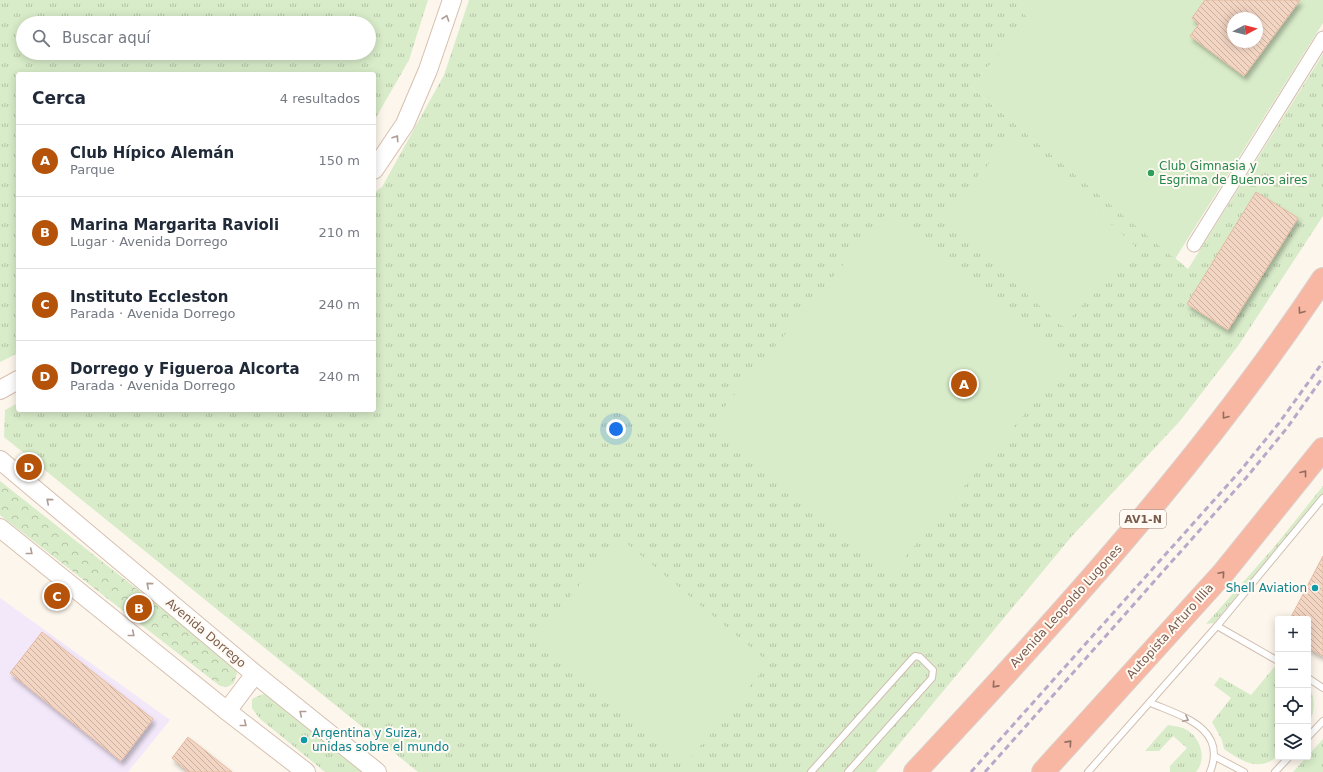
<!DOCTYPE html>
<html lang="es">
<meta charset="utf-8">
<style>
:root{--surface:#fff;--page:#f6f6f7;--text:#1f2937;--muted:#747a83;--line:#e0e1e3;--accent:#b45309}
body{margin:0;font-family:"DejaVu Sans",sans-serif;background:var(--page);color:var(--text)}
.controls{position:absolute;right:12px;bottom:12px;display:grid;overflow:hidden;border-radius:4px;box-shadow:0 2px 10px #0003}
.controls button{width:36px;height:36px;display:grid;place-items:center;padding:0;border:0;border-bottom:1px solid var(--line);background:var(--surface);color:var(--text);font:20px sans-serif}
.compass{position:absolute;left:1227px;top:12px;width:36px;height:36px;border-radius:50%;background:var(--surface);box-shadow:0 2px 10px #0003;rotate:83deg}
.you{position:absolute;left:616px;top:429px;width:14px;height:14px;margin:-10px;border:3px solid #fff;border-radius:50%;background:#1a73e8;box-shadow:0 0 0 6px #1a73e833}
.badge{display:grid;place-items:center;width:26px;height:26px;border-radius:50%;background:var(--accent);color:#fff;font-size:13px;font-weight:700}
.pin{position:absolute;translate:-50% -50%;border:2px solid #fff;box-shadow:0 1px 4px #0006}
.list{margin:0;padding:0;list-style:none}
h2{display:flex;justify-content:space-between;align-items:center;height:52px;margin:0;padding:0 16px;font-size:17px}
h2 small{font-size:13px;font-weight:400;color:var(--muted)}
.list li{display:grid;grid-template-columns:26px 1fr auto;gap:12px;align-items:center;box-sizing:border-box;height:72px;padding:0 16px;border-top:1px solid var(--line)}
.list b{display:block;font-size:15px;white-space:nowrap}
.list p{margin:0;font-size:13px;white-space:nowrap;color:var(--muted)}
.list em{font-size:13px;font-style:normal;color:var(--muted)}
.icon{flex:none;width:22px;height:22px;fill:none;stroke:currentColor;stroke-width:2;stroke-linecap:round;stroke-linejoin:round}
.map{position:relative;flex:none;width:1323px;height:772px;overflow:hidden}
.search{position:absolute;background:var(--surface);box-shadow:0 2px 10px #0003;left:16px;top:16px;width:360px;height:44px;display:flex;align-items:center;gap:10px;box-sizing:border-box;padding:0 14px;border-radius:22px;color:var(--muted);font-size:15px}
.panel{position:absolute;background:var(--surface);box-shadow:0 2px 10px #0003;left:16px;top:72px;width:360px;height:340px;border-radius:4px}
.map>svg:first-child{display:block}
.education{fill:#f3e8fa}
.grass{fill:url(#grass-tufts);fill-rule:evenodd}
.forest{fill:url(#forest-crowns)}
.garden{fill:#d8ecc9;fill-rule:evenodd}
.building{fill:url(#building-back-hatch);stroke:#e6bba3;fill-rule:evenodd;filter:url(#shadow)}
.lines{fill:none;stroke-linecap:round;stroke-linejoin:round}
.lane-casing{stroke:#d1beb0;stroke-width:8}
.street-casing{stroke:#d1beb0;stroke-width:15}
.secondary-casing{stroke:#d6c0b0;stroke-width:20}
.highway-casing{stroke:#dad1cd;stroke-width:24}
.lane{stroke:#fff;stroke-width:6}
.street{stroke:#fff;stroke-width:13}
.secondary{stroke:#fff;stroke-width:18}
.highway{stroke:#f7b7a3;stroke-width:22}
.rail{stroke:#b9a8c9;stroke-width:3;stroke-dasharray:6 4;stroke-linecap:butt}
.oneway{stroke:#af9d94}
.oneway2{stroke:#936e5e}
.leisure-dot{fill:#2e9e5b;stroke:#fffaf3;stroke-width:1.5}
.culture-dot{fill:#0f9aa8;stroke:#fffaf3;stroke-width:1.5}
.labels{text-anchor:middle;stroke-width:4;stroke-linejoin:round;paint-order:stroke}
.shield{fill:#fffaf3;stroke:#a28b7f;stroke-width:1}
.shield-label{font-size:11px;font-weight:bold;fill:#7a5c4d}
.leisure-label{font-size:12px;fill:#27864d;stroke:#fffaf3;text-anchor:start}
.culture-label{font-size:12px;fill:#0d838f;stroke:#fffaf3;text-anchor:end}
.street-label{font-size:12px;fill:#7a5c4d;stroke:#fffaf3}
</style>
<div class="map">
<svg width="1323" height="772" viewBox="0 0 1323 772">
<defs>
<pattern id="grass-tufts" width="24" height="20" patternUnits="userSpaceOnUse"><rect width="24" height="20" fill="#d8ecc9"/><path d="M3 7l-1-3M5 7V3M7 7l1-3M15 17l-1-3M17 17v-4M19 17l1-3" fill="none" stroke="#b4c2a5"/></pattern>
<pattern id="forest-crowns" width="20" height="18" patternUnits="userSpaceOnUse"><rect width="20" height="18" fill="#d8ecc9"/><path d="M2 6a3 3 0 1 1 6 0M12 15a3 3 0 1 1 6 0" fill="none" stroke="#b4c2a5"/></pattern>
<pattern id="building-back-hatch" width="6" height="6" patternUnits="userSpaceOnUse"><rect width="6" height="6" fill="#f3d5c3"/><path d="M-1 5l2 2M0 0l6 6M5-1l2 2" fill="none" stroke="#cab0a1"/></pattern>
<filter id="shadow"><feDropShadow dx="2.5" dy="4.5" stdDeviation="2" flood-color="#0004"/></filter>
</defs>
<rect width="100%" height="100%" fill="#fdf6ec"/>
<!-- education -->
<path class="education" d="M0,598L170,720L128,772H0Z"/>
<!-- grass -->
<g class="grass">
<path d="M0,0H428L409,60L374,121V74H18V353L0,362ZM23,23H369V53H23Z"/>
<path d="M469,0H1014L1029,19L971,87L1188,269L1323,54V216L1238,346L1180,421L1072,536L876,772H418L4,437L5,410L18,403V410H374V193L382,187L444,75Z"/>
<path d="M1323,486V494L1214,623L1206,624L1275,546Z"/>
<path d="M1276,665L1278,666V756C1259,772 1243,762 1224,749L1222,740L1212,722L1231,698L1214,685L1220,677L1251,695Z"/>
<path d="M1308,686C1315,696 1316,713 1308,722Z"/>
<path d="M263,694L274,697L368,772H325L259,718L252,708V699Z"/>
<path d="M1168,725C1174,726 1182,727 1187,730C1201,738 1207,760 1196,772H1170V766L1187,748L1173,736L1159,751H1145Z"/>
<path d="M1323,739V772H1293Z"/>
</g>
<!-- forest -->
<path class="forest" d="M0,481L232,664L237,673L234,683L227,687L220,686L0,515Z"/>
<!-- garden -->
<g class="garden">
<path d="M1014,0H1323V23L1175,259L971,87L1028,19ZM1233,18H1257V42H1233Z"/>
<path d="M1014,136L1135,246L1063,327L941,217Z"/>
<path d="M887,212L1067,363L891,574L712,422Z"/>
<path d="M619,537L769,663L686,763L536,638Z"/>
</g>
<!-- building -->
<g class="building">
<path d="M1205,0H1300L1244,76L1190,36L1199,24L1192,18ZM1233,18H1257V42H1233Z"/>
<path d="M1256,192L1298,218L1228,330L1187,304Z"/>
<path d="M1323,556V656L1308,648V619H1290Z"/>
<path d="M42,632L153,719L121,761L10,673Z"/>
<path d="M188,737L232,772H189L172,758Z"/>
</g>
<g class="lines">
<defs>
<g id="lane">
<path d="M1217,626L1323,498"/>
<path d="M1308,678L1323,688"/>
<path d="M1151,703C1181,716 1228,728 1210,772"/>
<path d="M1308,737L1323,721"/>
<path d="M1214,756L1244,772"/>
<path d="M811,772L912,659L915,656L920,657L933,670L932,678L848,772"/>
<path d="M1088,772L1217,626L1278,661"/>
<path d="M1275,772L1289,757"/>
</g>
<path id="street" d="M1194,245L1323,38"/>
<g id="secondary">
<path d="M374,170L405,124L428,70L452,0"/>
<path d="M0,390L18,380"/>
<path d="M0,460L255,674L377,772"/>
<path d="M0,528L227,711L306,772"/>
<path d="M227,711L255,674"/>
</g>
<g id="highway">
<path d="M915,772C1061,616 1205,457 1323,279"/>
<path d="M1043,772L1224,572L1323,449"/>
</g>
</defs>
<!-- lane casing -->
<use href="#lane" class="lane-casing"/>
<!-- street casing -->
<use href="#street" class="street-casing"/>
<!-- secondary casing -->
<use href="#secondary" class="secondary-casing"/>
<!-- highway casing -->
<use href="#highway" class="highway-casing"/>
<!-- lane -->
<use href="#lane" class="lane"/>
<!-- street -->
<use href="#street" class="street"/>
<!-- secondary -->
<use href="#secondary" class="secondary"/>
<!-- highway -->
<use href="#highway" class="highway"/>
<!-- rail -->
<g class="rail">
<path d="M971,772L1241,470L1279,423L1323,362"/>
<path d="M985,772L1246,478L1287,428L1323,377"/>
</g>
</g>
<!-- one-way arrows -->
<defs><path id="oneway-chevron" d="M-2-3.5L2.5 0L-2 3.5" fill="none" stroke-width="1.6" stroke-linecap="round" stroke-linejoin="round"/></defs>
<g class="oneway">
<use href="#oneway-chevron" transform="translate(446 18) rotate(-71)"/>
<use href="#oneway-chevron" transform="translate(396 138) rotate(-56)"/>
<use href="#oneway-chevron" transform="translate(49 501) rotate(-140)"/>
<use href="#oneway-chevron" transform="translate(30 552) rotate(39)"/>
<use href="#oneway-chevron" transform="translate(149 585) rotate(-140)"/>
<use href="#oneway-chevron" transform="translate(132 634) rotate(39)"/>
<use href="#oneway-chevron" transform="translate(302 713) rotate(-141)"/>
<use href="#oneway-chevron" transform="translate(1186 719) rotate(27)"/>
<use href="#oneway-chevron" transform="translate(244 724) rotate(38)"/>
</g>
<g class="oneway2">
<use href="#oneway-chevron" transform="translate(1301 311) rotate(126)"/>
<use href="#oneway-chevron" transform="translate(1225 416) rotate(128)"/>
<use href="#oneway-chevron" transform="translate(1304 473) rotate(-52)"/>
<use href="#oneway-chevron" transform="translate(1222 574) rotate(-49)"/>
<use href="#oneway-chevron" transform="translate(995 685) rotate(132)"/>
<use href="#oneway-chevron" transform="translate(1069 743) rotate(-48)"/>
</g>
<!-- markers -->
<circle class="leisure-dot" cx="1151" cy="173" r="4"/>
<g class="culture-dot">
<circle cx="1315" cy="588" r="4"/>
<circle cx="304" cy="740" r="4"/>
</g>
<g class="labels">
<!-- shield labels -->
<rect class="shield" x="1120" y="510" width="46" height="18" rx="3"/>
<g class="shield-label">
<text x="1143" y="523">AV1-N</text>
</g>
<!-- leisure labels -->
<g class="leisure-label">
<text x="1159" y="170">Club Gimnasia y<tspan x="1159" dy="14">Esgrima de Buenos aires</tspan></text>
</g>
<!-- culture labels -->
<g class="culture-label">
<text x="1307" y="592">Shell Aviation</text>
<text x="312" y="737" text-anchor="start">Argentina y Suiza,<tspan x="312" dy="14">unidas sobre el mundo</tspan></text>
</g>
<!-- street labels -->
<g class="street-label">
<text transform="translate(1066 606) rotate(-48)" y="4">Avenida Leopoldo Lugones</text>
<text transform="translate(1170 631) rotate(-48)" y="4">Autopista Arturo Illia</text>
<text transform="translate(206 633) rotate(40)" y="4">Avenida Dorrego</text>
</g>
</g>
</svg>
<div class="controls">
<button>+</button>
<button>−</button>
<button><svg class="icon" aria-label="locate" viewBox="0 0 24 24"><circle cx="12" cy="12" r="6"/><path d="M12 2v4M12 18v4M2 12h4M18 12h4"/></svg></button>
<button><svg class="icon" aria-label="layers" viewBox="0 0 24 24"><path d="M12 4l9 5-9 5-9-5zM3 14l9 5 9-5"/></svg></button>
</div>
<svg class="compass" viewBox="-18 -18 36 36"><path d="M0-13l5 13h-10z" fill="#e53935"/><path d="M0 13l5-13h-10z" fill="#747a83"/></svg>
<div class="you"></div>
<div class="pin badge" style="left:964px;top:384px">A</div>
<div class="pin badge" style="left:139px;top:608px">B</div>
<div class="pin badge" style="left:57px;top:596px">C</div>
<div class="pin badge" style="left:29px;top:467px">D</div>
<div class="search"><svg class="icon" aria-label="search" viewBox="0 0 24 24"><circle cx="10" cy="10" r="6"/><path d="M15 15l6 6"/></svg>Buscar aquí</div>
<section class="panel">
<h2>Cerca<small>4 resultados</small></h2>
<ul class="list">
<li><span class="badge">A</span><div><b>Club Hípico Alemán</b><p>Parque</p></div><em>150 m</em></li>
<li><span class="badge">B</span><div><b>Marina Margarita Ravioli</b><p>Lugar · Avenida Dorrego</p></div><em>210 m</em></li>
<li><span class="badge">C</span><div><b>Instituto Eccleston</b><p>Parada · Avenida Dorrego</p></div><em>240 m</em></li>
<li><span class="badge">D</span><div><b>Dorrego y Figueroa Alcorta</b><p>Parada · Avenida Dorrego</p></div><em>240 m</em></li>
</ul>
</section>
</div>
